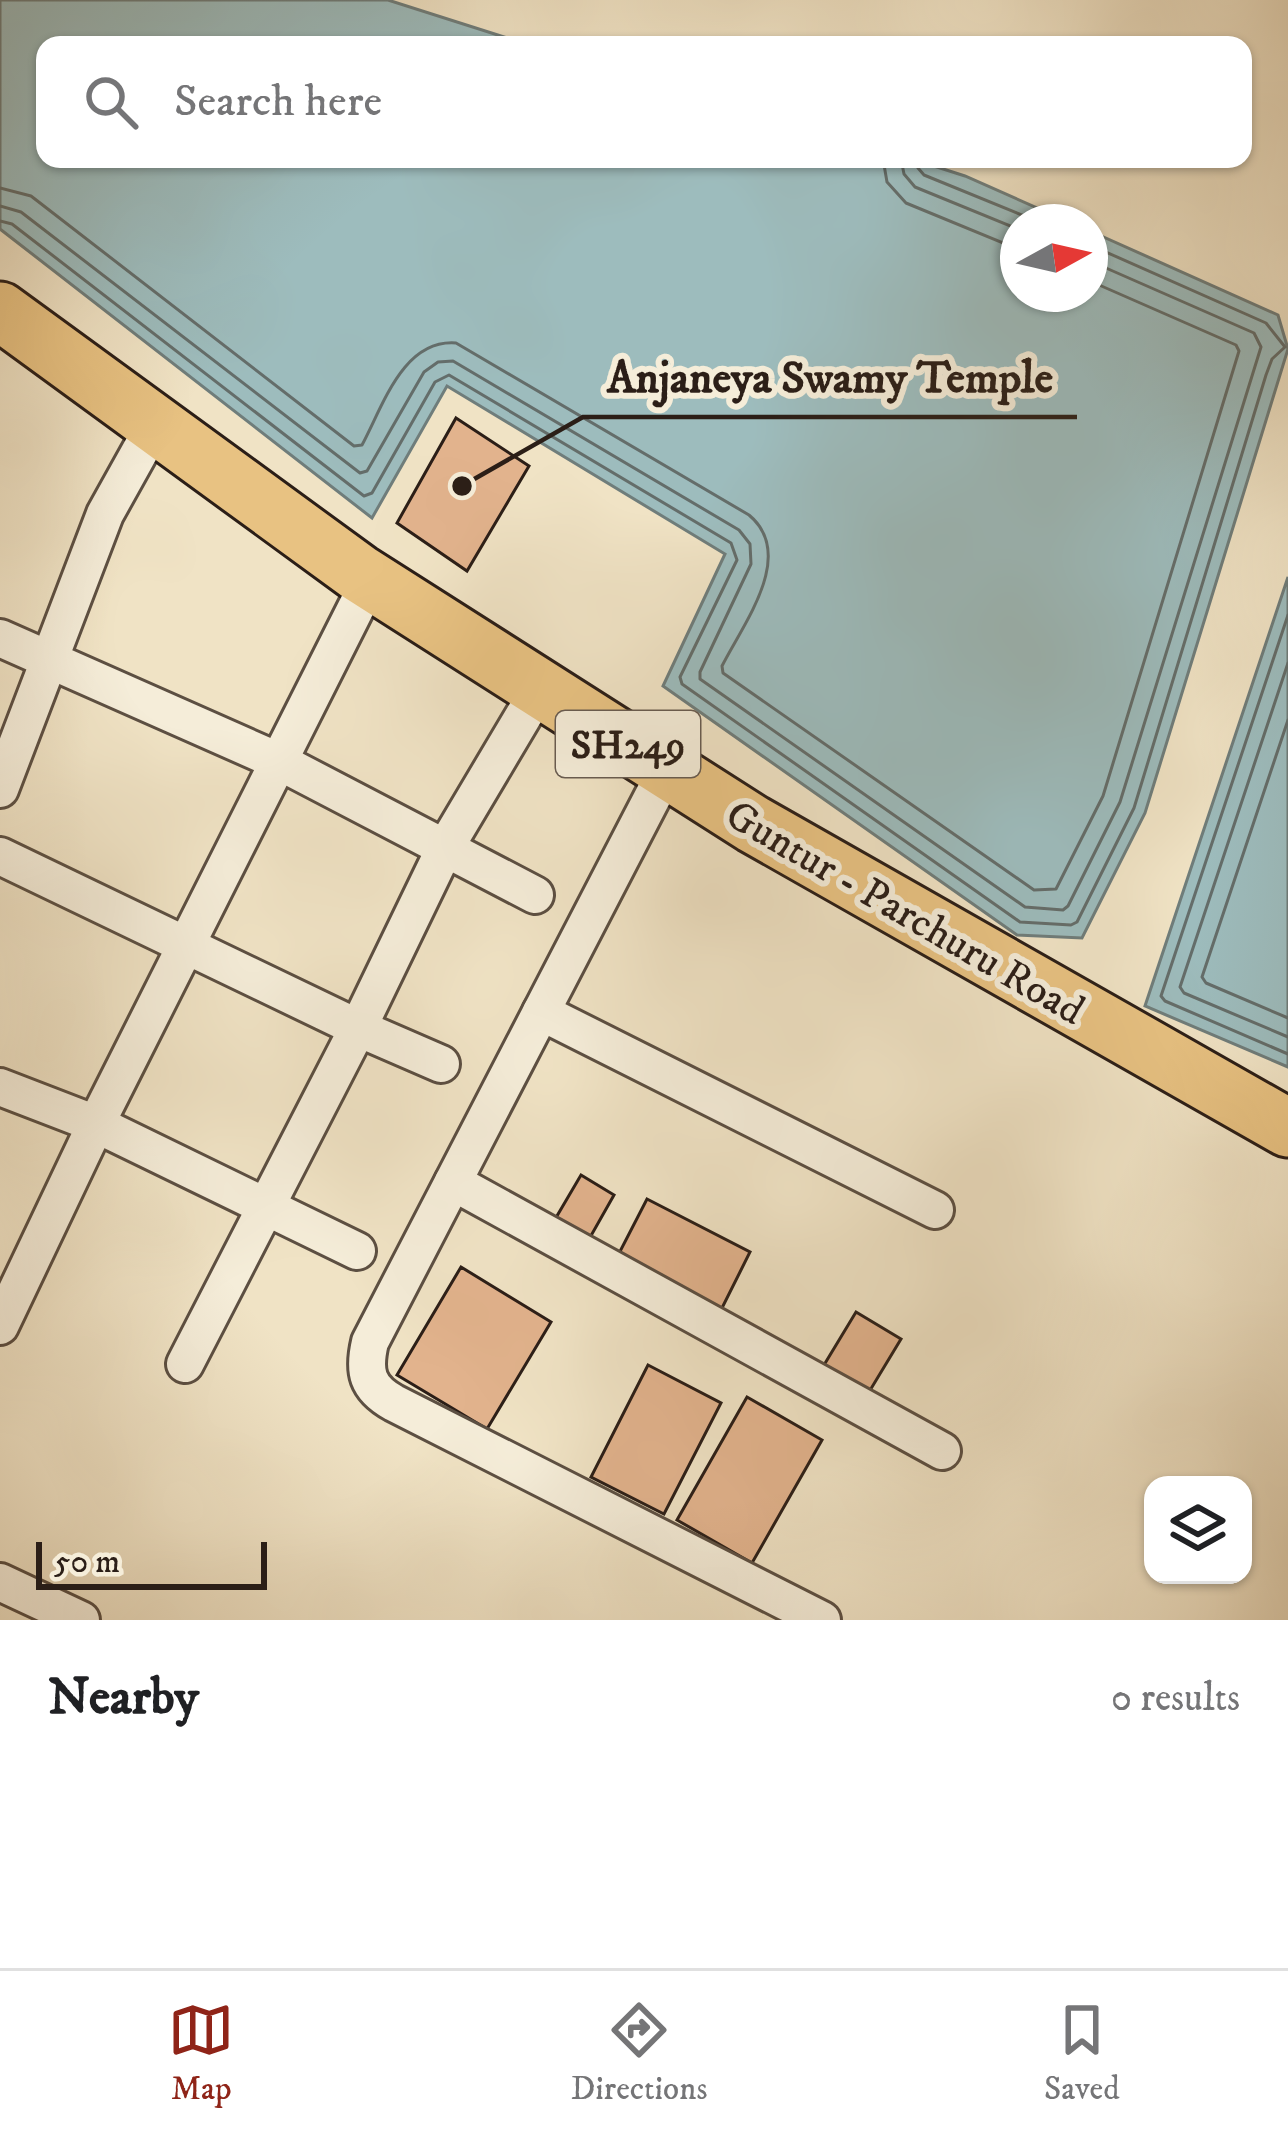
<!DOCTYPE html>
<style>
:root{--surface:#fff;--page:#f2f2f2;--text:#202124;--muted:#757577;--line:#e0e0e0;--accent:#8f2418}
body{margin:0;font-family:"IM FELL DW Pica",serif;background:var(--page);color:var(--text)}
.controls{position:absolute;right:36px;bottom:36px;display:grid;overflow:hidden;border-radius:24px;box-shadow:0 3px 9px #0004}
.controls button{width:108px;height:108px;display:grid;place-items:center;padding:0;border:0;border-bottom:3px solid var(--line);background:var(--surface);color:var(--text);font:60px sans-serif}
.compass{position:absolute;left:1000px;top:204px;width:108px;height:108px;border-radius:50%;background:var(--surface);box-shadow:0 3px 9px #0004;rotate:82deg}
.scale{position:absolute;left:36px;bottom:30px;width:231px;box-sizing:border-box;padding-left:12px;border:6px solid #2b1e17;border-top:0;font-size:33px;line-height:42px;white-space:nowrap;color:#2b1e17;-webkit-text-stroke:9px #f5edd9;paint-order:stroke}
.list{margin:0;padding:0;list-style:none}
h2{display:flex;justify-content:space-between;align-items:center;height:156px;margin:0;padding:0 48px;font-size:51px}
h2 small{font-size:39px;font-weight:400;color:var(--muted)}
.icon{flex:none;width:66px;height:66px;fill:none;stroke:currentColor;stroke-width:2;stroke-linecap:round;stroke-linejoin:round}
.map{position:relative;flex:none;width:1288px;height:1620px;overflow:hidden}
.search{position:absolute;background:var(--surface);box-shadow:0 3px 9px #0004;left:36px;right:36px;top:36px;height:132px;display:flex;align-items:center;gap:30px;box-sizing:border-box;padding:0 42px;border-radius:24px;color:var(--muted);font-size:45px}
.sheet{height:348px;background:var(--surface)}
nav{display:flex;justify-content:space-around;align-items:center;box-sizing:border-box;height:168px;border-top:3px solid var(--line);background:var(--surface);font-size:33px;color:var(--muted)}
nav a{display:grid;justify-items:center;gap:6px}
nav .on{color:var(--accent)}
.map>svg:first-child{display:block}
.water{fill:#9dbcbd;stroke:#6f7d7b;stroke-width:3}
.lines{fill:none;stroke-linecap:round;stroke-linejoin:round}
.shore{stroke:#646d6a;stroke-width:3}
.building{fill:#e2b38d;stroke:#2b1e17;stroke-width:3}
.street-casing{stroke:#5c4f42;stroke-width:42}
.primary-casing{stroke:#2b1e17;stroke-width:63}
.street{stroke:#f5edd9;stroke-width:36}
.primary{stroke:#e8c282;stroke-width:57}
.labels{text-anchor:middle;stroke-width:12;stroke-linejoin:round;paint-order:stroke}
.shield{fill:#f5edd9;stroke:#685c51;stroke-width:3}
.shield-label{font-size:39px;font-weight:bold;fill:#2b1e17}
.street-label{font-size:42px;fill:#2b1e17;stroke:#f5edd9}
.leader{fill:none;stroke:#2b1e17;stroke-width:4.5}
.callout-dot{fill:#2b1e17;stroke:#f5edd9;stroke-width:4.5}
.callout-label{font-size:45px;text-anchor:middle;font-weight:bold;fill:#2b1e17;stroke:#f5edd9;stroke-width:12;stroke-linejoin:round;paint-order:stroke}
</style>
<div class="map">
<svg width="1288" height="1620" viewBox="0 0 1288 1620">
<rect width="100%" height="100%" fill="#f0e3c5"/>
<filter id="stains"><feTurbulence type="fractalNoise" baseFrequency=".00167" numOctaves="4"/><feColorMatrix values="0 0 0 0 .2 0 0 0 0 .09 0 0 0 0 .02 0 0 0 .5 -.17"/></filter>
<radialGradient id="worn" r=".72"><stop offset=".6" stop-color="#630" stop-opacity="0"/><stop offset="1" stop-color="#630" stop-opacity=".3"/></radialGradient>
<!-- water -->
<g class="water">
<path d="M0,0H388L529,45H45V159H912L965,176L1069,222H1018V294H1090V231L1278,315L1288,349L1145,813L1082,938L1017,935L663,686L725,554L447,386L372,518L0,229Z"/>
<path d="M1288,577V1067L1145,1006Z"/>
</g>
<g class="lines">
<!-- shore -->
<g class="shore">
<path d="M883,159L887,182L906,203L1018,249"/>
<path d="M901,159L904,174L915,187L1018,229"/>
<path d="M917,159L918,168L924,175L1039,222"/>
<path d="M0,188L31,196L354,446L362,445C383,406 403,339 456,343L749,515C797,555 743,624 722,666L723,673L1034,890L1056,889L1103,796L1239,351L1236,345L1090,281"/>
<path d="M0,206L21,212L360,473L367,471L424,372L438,362L453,361L739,530L750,544L751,564L700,672V679L1025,907L1063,910L1068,906L1120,802L1261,347L1254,333L1090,261"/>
<path d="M0,221L12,224L364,496L372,493L435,382L449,375L731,543L737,560L680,677L682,684L1020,922L1071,925L1077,922L1134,808L1266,375L1272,359L1285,347L1266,323L1090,245"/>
<path d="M1288,615L1161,996L1165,1001L1288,1054"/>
<path d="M1288,663L1180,987L1184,993L1288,1037"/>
<path d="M1288,720L1202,977L1206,983L1288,1018"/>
</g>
</g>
<!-- building -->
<g class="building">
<path d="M456,418L529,466L467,571L397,523Z"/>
<path d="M581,1175L614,1195L588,1241L554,1221Z"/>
<path d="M647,1199L750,1252L718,1316L614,1263Z"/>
<path d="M461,1267L551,1322L487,1429L397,1375Z"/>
<path d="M856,1312L901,1339L869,1392L824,1365Z"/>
<path d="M648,1365L721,1403L664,1514L591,1477Z"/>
<path d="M747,1397L822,1440L752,1563L677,1520Z"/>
</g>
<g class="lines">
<defs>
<g id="street">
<path d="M0,638L278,761L535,895"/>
<path d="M667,769L370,1342C363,1372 367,1388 394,1403L822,1620"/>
<path d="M0,789L105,514L154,426"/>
<path d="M0,856L358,1028L441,1064"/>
<path d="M541,1012L935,1210"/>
<path d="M0,1087L96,1124L357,1251"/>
<path d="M453,1182L942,1451"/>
<path d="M0,1326L96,1124L370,580"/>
<path d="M185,1364L358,1028L445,848L540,688"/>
<path d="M0,1582L81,1620"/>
</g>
<path id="primary" d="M0,311L359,573L753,824L1288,1128"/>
</defs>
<!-- street casing -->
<use href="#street" class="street-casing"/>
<!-- primary casing -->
<use href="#primary" class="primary-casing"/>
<!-- street -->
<use href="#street" class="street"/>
<!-- primary -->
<use href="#primary" class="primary"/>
</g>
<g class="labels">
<!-- shield labels -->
<rect class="shield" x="556" y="711" width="144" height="66" rx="9"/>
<g class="shield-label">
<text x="628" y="758">SH249</text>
</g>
<!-- street labels -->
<g class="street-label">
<text transform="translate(906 911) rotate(30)" y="15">Guntur - Parchuru Road</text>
</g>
</g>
<!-- callouts -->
<path class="leader" d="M462 486L583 417H1077"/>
<circle class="callout-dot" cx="462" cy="486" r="12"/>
<g class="callout-label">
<text x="830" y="392">Anjaneya Swamy Temple</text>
</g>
<rect width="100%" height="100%" filter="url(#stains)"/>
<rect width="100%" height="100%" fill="url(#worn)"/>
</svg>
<div class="controls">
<button><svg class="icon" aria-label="layers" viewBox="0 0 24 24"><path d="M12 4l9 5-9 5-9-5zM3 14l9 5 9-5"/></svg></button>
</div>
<svg class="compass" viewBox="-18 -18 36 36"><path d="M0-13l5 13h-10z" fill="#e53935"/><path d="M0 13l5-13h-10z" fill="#757577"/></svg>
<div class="scale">50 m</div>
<div class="search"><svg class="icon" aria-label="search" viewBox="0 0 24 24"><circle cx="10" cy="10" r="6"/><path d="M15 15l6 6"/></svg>Search here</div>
</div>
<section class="sheet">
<h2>Nearby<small>0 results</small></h2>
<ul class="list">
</ul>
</section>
<nav>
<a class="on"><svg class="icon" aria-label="map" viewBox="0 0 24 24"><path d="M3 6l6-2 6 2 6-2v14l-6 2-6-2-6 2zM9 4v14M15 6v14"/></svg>Map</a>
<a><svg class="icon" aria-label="directions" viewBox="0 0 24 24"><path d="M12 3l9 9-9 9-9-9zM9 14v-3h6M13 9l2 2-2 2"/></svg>Directions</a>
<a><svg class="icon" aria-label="saved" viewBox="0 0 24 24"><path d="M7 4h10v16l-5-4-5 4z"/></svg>Saved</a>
</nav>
